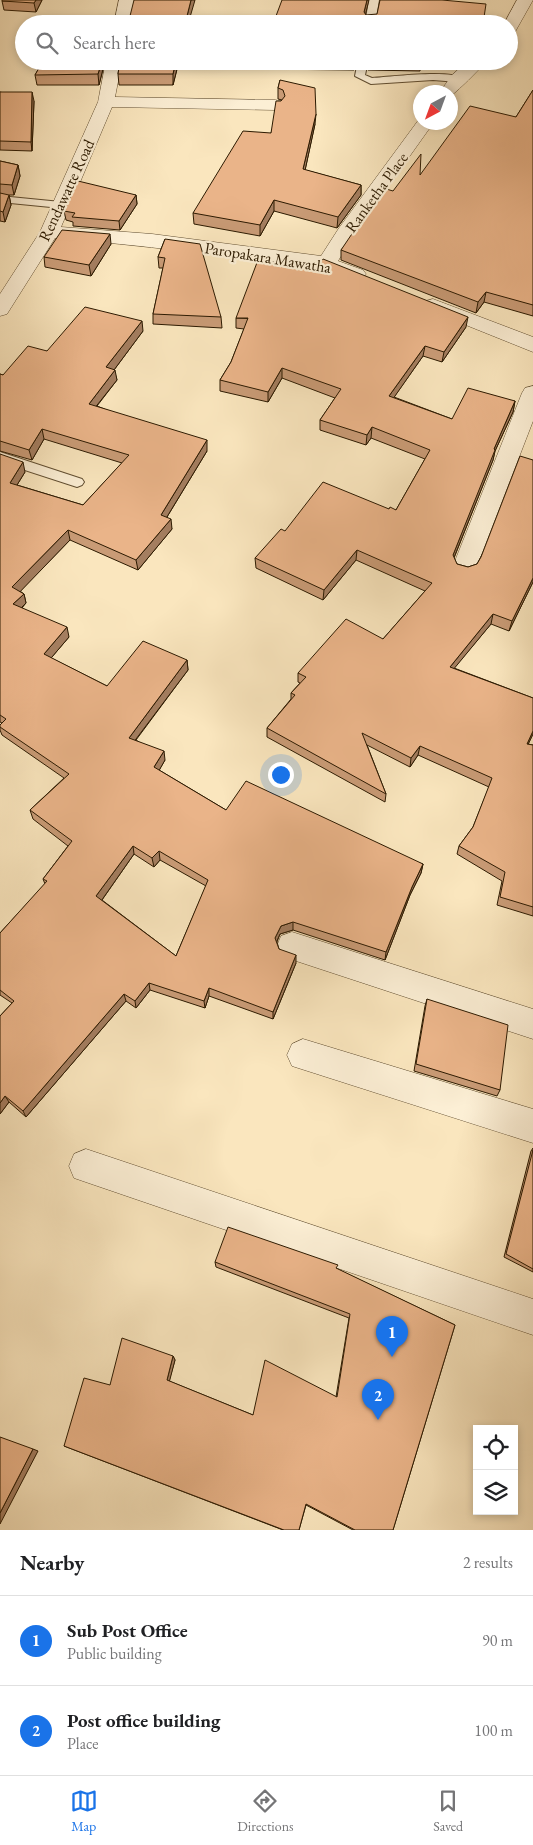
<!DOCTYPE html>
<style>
:root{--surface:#fff;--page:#f2f2f2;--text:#202124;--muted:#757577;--line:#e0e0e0;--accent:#1a73e8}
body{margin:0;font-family:"EB Garamond",serif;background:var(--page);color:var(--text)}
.controls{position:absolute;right:15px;bottom:15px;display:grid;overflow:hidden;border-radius:0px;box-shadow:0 2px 8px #0003}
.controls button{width:45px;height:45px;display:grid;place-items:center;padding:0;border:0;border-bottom:1px solid var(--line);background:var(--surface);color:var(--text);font:25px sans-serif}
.compass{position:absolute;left:413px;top:85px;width:45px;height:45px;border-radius:50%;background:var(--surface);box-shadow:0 2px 8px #0003;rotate:221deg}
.you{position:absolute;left:280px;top:774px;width:18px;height:18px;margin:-12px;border:4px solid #fff;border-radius:50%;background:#1a73e8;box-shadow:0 0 0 8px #1a73e833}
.badge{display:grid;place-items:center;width:32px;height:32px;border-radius:50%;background:var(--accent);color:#fff;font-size:16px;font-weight:700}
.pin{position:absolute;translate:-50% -41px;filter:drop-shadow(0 1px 2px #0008)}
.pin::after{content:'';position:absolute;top:26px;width:18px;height:15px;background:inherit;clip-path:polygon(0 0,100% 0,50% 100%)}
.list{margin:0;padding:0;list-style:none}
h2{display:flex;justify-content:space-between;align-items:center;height:65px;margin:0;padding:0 20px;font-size:21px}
h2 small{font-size:16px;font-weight:400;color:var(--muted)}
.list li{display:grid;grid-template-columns:32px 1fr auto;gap:15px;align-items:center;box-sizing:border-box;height:90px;padding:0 20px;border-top:1px solid var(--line)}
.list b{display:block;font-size:19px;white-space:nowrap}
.list p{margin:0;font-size:16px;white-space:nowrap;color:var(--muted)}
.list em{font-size:16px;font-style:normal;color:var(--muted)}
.icon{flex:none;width:28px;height:28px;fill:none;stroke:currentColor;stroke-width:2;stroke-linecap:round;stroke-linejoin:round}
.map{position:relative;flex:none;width:533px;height:1530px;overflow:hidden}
.search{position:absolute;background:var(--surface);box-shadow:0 2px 8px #0003;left:15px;right:15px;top:15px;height:55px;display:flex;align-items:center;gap:12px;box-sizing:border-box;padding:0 18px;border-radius:28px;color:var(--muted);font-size:19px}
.sheet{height:245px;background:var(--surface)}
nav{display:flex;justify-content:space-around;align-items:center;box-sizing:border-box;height:70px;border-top:1px solid var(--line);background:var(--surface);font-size:14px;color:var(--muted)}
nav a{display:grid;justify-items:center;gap:2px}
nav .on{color:var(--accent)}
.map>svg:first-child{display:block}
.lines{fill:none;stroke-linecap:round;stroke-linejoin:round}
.lane-casing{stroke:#604d30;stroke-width:2}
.street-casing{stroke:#604d30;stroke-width:1}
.lane{fill:#fcefd5;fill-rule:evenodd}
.street{fill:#fcefd5;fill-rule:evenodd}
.wall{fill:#c99b76;stroke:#2c1a01;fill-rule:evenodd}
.shaded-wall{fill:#a47e60;stroke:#2c1a01}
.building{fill:#eab489;stroke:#2c1a01;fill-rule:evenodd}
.labels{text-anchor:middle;stroke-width:4.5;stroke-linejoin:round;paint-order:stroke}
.far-street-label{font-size:16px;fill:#2c1a01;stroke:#fcefd5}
</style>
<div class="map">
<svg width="533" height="1530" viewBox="0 0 533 1530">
<rect width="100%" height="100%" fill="#fae6be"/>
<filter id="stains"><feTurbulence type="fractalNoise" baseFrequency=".004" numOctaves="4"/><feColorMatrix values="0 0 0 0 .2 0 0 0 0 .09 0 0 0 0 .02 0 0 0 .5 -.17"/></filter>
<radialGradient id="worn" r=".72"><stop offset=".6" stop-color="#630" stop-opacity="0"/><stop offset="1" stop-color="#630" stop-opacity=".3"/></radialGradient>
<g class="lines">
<defs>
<g id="lane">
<path d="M369,0H379L375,24H365Z"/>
<path d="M358,61H368L365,75L372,78C390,77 452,69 463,79L458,82L433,80L371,84L355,76Z"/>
<path d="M0,196L61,202L66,205L61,208L0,202Z"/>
<path d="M0,452L82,479L84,482L82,485L77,487L0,462Z"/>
</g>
<g id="street">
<path d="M119,0H135L130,24H114Z"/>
<path d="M517,0H533L515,32L509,34V24H504Z"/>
<path d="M106,61H122L115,97L275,100L281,101L283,105L281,109L275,110L112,107L61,227L152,234L321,256L339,228L420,118V122H434L355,233L338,261L363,270L366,274L363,278C347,282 329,269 312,267C226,256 141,245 55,238L7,314L0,316V294L40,232L98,102Z"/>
<path d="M468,61H486C483,66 454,95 450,96V92H440L452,75Z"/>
<path d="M433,299L533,337V352L426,309L423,305L426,301Z"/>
<path d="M533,386V421L477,566L474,572L465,575L456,572L453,566L522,393L525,388Z"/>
<path d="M292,932L533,1009V1039L281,956L277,946L281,936Z"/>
<path d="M303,1039L533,1109V1143L292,1066L287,1055L292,1044Z"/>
<path d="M86,1149L533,1299V1335L74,1178L69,1166L74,1154Z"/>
</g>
</defs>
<!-- lane casing -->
<use href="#lane" class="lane-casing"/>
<!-- street casing -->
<use href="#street" class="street-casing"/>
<!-- lane -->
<use href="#lane" class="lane"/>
<!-- street -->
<use href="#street" class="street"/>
</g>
<!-- wall -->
<g class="wall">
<path d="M42,0L36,12L4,10L2,1Z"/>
<path d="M43,61H105L99,85H37L35,75Z"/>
<path d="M120,61H179L173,85H119L118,74Z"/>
<path d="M261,61H356L354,70L261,69Z"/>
<path d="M369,61H421L420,71L368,70Z"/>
<path d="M280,80L315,124L305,170L361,185V195L337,228L274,211L260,236L194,224L193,213L271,133L282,100L278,99V88Z"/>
<path d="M533,90V316L484,302L476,313L341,260V250L393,191L516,117Z"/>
<path d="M0,92L34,101L32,151L0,150Z"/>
<path d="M0,161L18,165L20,176L14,195H9L11,205L5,222L0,221Z"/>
<path d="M136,195L137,204L120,230L73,226V222L66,220L64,211Z"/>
<path d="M165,239L221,317L222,328L153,324V314L163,268H159L158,257Z"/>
<path d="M111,244L91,276L45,267L44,257Z"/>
<path d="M236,318L466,327L442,362L423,356L394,397L452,419L515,401L513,412L495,451L493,460L454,558L457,564L468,567L477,564L533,460V582L509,631L491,624L454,668L533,698V734L528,744L533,745V916L497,905L502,881L457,854L459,846L473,827L489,787L418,755L410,767L367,745L386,794L385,802L267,737V728L291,699V693L300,683L298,682V673L383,639L425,591L356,560L323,600L256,568L255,558L285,531L389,509L396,510L425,459L371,438L366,445L320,430V420L335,398L282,378L268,402L220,391V380L231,362L244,329L236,328Z"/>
<path d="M143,331L114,370L117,380L97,406L207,451L167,517L172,529L138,570L70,540L20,591L24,594L26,603L22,608L69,637L51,658L107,686L187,660L188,670L136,740L165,760L159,770L226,810L423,864L421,873L410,895L385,960L293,930L280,934L277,942L279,949L296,963L273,1019L209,996L205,1008L150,990L136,1008L126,1001L26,1117L9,1102L0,1114V1016L12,1003L0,995V933L45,884L43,879L68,846L33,819L30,810L64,778L2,735L0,730V725L2,723L0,722V454L25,472L17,485L83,505L122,463L44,439L32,460L0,451V374L3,375L47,351ZM134,854L154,867L160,860L206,886L176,956L102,900Z"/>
<path d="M427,999L500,1090L497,1096L414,1071L425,1006Z"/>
<path d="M533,1148V1272L504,1257L531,1151Z"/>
<path d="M215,1262L337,1269L455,1325L393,1530H353L306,1505L299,1530H283L64,1446L110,1385L173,1356L175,1360L169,1381L253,1415L336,1397L349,1318L216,1267Z"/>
</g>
<!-- shaded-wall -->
<g class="shaded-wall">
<path d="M36,0H42L36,12L34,3Z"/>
<path d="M191,0H195L188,24H185Z"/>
<path d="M367,0H369L363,24L364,12Z"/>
<path d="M102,61H105L99,85L98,74Z"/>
<path d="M176,61H179L173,85V74Z"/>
<path d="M32,92L34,101L32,151L31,142Z"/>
<path d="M316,114L315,124L303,180V169Z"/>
<path d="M18,165L20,176L14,195L12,185Z"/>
<path d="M361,185V195L337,228L338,217Z"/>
<path d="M9,195L11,205L5,222L3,212Z"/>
<path d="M136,195L137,204L120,230L119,221Z"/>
<path d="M274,200V211L260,236V225Z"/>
<path d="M110,234L111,244L91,276L89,265Z"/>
<path d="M486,292L484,302L476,313L478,302Z"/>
<path d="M468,317L466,327L442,362L444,352Z"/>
<path d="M142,321L143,331L108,378L106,367Z"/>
<path d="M425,346L423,356L388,406L389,396Z"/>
<path d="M282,368V378L268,402V392Z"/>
<path d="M115,370L117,380L90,414L89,404Z"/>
<path d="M515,401L513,412L495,451L493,460L451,565L453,555L494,449Z"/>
<path d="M372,427L371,438L366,445L367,435Z"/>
<path d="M42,429L44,439L32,460L29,450Z"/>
<path d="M207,440V451L162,525L161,515Z"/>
<path d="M23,462L25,472L12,493L10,483Z"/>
<path d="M171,519L172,529L138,570L136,560Z"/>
<path d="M68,530L70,540L15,597L12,587Z"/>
<path d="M357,550L356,560L323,600L324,590Z"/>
<path d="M533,578V582L509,631L512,621Z"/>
<path d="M24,594L26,603L15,614L13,604Z"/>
<path d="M493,614L491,624L448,676L450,667Z"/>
<path d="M67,627L69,637L46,664L44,654Z"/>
<path d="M187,660L188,670L130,747L129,738Z"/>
<path d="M533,731V734L524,753L527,744Z"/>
<path d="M420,746L418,755L410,767L411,758Z"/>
<path d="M164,751L165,760L156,776L154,767Z"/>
<path d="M133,846L134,854L99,904L96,896Z"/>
<path d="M159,851L160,860L154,867L152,858Z"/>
<path d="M423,864L421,873L410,895L385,960L386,952L412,887Z"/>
<path d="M293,922V930L280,934L275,945V938L281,926Z"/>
<path d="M296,955V963L273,1019V1012Z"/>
<path d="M149,983L150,990L136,1008L135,1001Z"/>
<path d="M209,988V996L205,1008L204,1001Z"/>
<path d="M124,994L126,1001L26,1117L23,1111Z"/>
<path d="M5,1096L9,1102L0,1114V1103Z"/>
<path d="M173,1356L175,1360L169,1383L167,1380Z"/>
<path d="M33,1449L38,1451L0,1524V1513Z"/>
</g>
<!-- building -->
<g class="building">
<path d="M2,0H36L34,3L2,1Z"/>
<path d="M134,0H191L185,24H128Z"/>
<path d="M282,0H367L364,12L366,15L377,14L380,0H442L486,4L483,24H273Z"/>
<path d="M43,61H102L98,74L35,75Z"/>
<path d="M120,61H176L173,74H118Z"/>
<path d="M280,80L315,88L316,114L303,169L361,185L338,217L274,200L260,225L193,213L243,131L271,133L276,101H281L285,96L283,90L278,88Z"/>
<path d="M533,90V305L486,292L478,302L341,250L383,188L393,191L421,154L420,175L470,106L516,117Z"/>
<path d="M0,92H32L31,142L0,141Z"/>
<path d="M0,161L18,165L12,185L0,184Z"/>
<path d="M78,181L136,195L119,221L72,217L75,213L64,211Z"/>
<path d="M0,193L9,195L3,212L0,211Z"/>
<path d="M62,230L110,234L89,265L44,257Z"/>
<path d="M165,239L200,244L221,317L153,314L165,258L158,257Z"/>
<path d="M323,259L468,317L444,352L425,346L389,396L452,419L468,388L515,401L494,449L495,450L453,555L457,564L468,567L477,564L481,557L520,456L533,460V578L512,621L493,614L450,667L533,698V731L527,744L533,745V907L500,897L505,872L459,846L473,827L492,778L420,746L411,758L362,733L386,794L267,728L295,695L291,693L306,677L298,673L346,619L383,639L432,583L357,550L324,590L255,558L281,529L285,531L323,482L389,509L390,507L396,510L430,450L372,427L367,435L320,420L341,389L282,368L268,392L220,380L231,362L248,318H236L258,260L315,268Z"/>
<path d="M85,307L142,321L106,367L115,370L89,404L207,440L161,515L171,519L136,560L68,530L12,587L24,594L13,604L67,627L44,654L107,686L143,641L187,660L129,738L164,751L154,767L226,810L246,781L423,864L412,887L386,952L293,922L281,926L275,938L279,949L296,955L273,1012L209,988L204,1001L149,983L135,1001L124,994L23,1111L5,1096L0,1103V1016L14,1001L0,990V933L47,881L43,879L72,841L30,810L69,774L0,727V725L6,719L0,715V454L23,462L10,483L83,505L129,455L42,429L29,450L0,441V374L3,375L28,346L47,351ZM133,846L152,858L159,851L208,880L176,956L96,896Z"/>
<path d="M427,999L508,1025L500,1090L416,1064Z"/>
<path d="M533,1150V1269L506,1254Z"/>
<path d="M228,1227L338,1265L336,1268L455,1325L393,1530H355L306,1504L299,1530H284L64,1446L84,1378L110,1385L122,1338L173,1356L167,1380L253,1415L265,1360L337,1397L350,1314L215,1262Z"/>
<path d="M0,1437L33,1449L0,1513Z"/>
</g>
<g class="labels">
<!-- far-street labels -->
<g class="far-street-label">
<text transform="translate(66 190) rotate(-65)" y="6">Rendawatte Road</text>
<text transform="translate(376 192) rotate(-54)" y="6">Ranketha Place</text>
<text transform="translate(268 257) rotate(9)" y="6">Paropakara Mawatha</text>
</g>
</g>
<rect width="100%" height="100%" filter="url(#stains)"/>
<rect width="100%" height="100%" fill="url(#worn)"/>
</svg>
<div class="controls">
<button><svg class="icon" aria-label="locate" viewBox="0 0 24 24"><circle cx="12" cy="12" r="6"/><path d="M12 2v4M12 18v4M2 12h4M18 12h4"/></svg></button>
<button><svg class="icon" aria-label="layers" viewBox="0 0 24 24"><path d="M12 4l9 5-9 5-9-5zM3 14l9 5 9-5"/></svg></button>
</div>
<svg class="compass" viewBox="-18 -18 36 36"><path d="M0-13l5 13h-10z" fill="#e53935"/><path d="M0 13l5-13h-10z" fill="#757577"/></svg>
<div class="you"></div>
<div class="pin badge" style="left:392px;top:1357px">1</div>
<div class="pin badge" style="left:378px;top:1420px">2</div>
<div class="search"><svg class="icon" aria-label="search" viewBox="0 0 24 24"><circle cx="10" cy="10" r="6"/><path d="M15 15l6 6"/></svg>Search here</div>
</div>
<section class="sheet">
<h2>Nearby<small>2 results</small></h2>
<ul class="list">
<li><span class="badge">1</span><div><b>Sub Post Office</b><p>Public building</p></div><em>90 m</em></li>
<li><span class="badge">2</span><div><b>Post office building</b><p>Place</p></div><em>100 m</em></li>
</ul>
</section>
<nav>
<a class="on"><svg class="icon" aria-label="map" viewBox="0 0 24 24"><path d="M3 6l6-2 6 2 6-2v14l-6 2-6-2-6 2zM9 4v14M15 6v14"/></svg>Map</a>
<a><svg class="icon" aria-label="directions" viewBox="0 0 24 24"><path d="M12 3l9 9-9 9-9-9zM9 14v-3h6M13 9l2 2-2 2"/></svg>Directions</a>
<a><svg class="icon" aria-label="saved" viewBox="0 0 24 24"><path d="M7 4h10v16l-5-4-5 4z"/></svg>Saved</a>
</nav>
